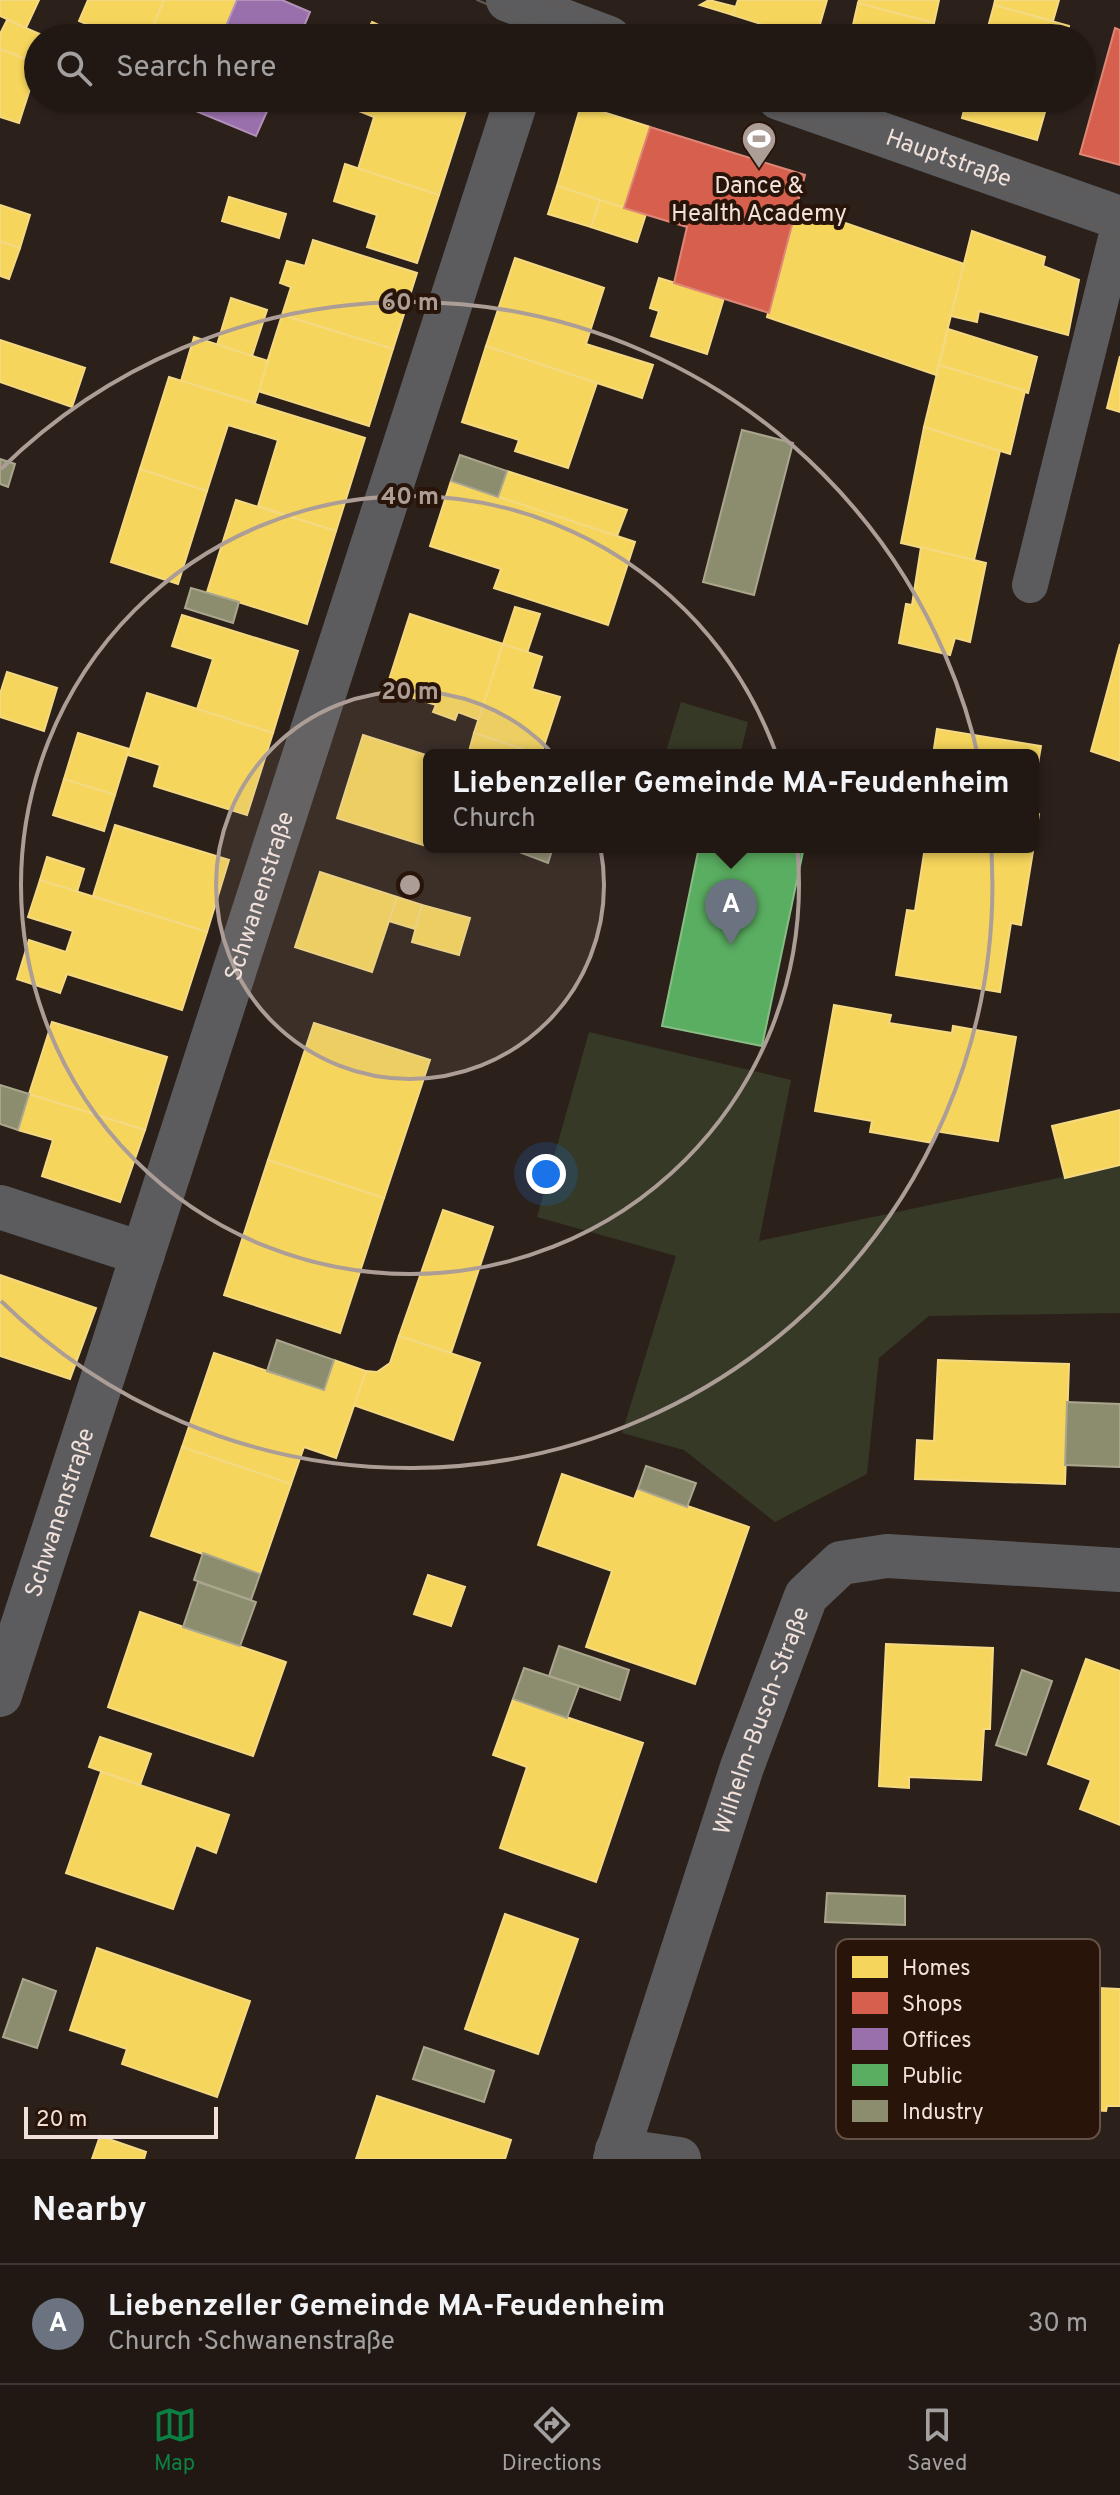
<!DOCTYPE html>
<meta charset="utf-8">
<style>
:root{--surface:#211814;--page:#2d2522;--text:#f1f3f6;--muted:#a2a0a0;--line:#3e3734;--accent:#0b8043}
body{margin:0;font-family:Overpass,sans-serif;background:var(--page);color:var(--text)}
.scale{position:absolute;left:24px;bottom:20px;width:194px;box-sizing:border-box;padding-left:8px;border:4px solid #f1e1da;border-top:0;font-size:22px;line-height:28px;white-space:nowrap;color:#f1e1da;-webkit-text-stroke:6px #291409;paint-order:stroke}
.you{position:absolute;left:546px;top:1174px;width:28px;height:28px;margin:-20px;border:6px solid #fff;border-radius:50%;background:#1a73e8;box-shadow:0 0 0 12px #1a73e833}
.badge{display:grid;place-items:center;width:52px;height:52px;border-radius:50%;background:var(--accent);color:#fff;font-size:26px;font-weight:700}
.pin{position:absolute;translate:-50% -66px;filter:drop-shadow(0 2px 4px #0008)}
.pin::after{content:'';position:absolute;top:42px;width:28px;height:24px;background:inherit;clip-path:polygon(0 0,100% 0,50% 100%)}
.popup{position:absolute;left:423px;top:749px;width:616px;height:104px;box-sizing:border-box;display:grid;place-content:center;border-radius:12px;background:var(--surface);filter:drop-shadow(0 2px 6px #0005);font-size:26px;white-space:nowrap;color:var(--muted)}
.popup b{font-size:30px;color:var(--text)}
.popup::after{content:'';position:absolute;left:50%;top:100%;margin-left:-16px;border:16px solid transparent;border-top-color:var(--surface)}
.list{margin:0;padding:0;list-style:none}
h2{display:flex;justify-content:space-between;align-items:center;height:104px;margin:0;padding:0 32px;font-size:34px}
h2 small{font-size:26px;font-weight:400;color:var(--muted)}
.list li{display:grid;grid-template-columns:52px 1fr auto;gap:24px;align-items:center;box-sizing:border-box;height:120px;padding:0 32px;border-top:2px solid var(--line)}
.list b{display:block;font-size:30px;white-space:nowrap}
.list p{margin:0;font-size:26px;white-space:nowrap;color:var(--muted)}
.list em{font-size:26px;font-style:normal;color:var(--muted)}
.icon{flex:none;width:44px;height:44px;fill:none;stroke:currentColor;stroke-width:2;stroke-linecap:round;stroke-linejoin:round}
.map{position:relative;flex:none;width:1120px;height:2159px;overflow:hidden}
.search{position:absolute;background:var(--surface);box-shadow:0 2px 6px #0004;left:24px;right:24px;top:24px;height:88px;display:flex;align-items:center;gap:20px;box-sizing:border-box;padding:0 28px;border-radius:44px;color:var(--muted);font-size:30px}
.sheet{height:224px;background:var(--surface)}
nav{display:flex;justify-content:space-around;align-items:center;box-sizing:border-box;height:112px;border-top:2px solid var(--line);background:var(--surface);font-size:22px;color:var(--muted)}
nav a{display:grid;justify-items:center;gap:4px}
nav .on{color:var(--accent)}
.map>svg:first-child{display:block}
.green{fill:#353925}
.homes{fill:#f6d55c;stroke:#f4d982;stroke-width:2}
.shops{fill:#d6604d;stroke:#de8777;stroke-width:2}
.offices{fill:#9970ab;stroke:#b392b9;stroke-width:2}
.public{fill:#5aae61;stroke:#87bd85;stroke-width:2}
.industry{fill:#8c8c6e;stroke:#aaa68e;stroke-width:2}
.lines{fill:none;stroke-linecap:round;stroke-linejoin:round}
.service{stroke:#5c5c5e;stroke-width:36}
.minor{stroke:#5c5c5e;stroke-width:44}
.tertiary{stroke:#5c5c5e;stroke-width:44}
.tram{stroke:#615c59;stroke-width:2}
.ring{fill:none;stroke:#ac9d97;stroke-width:4}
.labels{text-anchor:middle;stroke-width:8;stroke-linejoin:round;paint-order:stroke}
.street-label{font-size:24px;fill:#f1e1da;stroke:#291409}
.poi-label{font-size:24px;fill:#f1e1da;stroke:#291409}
.key{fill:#291409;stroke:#655248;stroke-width:2}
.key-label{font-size:22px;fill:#f1e1da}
.centre{fill:#ac9d97;stroke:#291409;stroke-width:4}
.ring-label{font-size:24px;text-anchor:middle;font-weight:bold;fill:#ac9d97;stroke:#291409;stroke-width:8;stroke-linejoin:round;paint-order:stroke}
</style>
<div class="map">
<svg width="1120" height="2159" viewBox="0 0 1120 2159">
<rect width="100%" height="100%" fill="#2c201a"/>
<!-- green -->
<g class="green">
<path d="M681,702L748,722L740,755H665Z"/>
<path d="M589,1032L791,1080L759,1241L1120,1165V1313L929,1316L879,1358L867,1474L775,1522L684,1450L622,1433L676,1256L537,1217Z"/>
</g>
<!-- homes -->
<g class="homes">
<path d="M0,0H39L26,28L0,16Z"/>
<path d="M88,0H164L148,38H120L79,21Z"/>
<path d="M164,0H237L221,38H148Z"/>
<path d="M709,0L736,7L733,15L700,5Z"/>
<path d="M738,0H827L816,38H804L733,15Z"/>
<path d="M859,0H939L934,23L858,3Z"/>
<path d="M995,0H1059L1053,21L994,5Z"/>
<path d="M858,3L934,23L930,38H850Z"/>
<path d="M994,5L1069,26L1065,38H985Z"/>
<path d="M7,20L49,38H38V64L0,49V34Z"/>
<path d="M372,22L407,38H364Z"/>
<path d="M0,49L38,64L19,123L0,117Z"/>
<path d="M165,98H196L191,109Z"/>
<path d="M337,98H470L439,195L358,169L374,117L336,102Z"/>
<path d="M967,98H1049L1037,140L962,118Z"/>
<path d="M581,105L650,127L624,208L557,186Z"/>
<path d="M345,164L439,195L417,263L367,247L377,215L334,201Z"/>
<path d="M557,186L600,200L591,227L548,214Z"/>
<path d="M229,197L286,214L279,238L222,221Z"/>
<path d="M600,200L646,214L637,242L591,227Z"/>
<path d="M0,205L30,215L20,248L0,241Z"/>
<path d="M796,206L964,264L936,375L767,317Z"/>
<path d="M972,231L1045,257L1043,266L1079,280L1068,335L979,311L977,322L951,316Z"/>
<path d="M313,240L417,273L393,349L282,315L291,287L280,283L287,261L305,266Z"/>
<path d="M0,241L20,248L9,279L0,276Z"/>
<path d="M515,258L604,288L586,344L653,365L642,398L486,346Z"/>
<path d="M659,278L724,298L707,354L651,336L659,311L650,308Z"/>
<path d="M231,298L267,310L252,356L217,345Z"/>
<path d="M282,315L393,349L369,426L258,391Z"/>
<path d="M948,329L1037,357L1028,393L939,365Z"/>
<path d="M194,337L268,361L255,403L181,381Z"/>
<path d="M0,340L85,368L72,407L0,382Z"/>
<path d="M486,346L597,383L568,468L515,451L519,440L462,422Z"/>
<path d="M1120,356V412L1107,408Z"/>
<path d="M939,365L1025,391L1010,454L924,427Z"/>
<path d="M169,377L365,438L336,531L258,506L278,440L228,425L207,491L140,469Z"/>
<path d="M924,427L1000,451L974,560L901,543Z"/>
<path d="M140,469L207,491L178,584L111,562Z"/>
<path d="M507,471L627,510L617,536L498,497Z"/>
<path d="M451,481L635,542L608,625L494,588L501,569L430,546Z"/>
<path d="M236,500L336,531L307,624L207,592Z"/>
<path d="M921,547L986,563L970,642L955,638L950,655L899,643L906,604L912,605Z"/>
<path d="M515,607L540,614L527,653L503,644Z"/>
<path d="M410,614L503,644L479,720L458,712L455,720L433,712L436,705L386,689Z"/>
<path d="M182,615L298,651L273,733L197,709L213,659L172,646Z"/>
<path d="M503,644L542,657L532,689L560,697L541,755L474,733Z"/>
<path d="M1120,644V761L1091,751Z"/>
<path d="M7,672L57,688L44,731L0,717V694Z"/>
<path d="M147,693L273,733L247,815L154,786L160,765L128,755Z"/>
<path d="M937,729L1041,746L1033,793V755H933Z"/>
<path d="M78,733L129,749L115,795L64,779Z"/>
<path d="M474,733L541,755H468Z"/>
<path d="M363,735L429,756V847L337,818Z"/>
<path d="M64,779L115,795L104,831L53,815Z"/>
<path d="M1033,813L1039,814L1021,925L1011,923L1000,992L896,975L907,910L915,911L925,847H1033Z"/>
<path d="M115,825L229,860L207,932L93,896Z"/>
<path d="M47,857L84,869L77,892L40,880Z"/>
<path d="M320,872L397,897L372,972L295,947Z"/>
<path d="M40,880L207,932L182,1010L67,974L60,993L17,979L29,940L66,952L73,931L28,917Z"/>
<path d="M397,897L422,905L415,929L389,921Z"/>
<path d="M422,905L470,918L459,955L412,942Z"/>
<path d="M834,1005L891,1015L889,1023L952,1033L953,1026L1016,1037L998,1141L935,1131L933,1143L870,1132L872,1121L815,1111Z"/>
<path d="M52,1022L167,1057L145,1130L29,1094Z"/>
<path d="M314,1023L430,1060L384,1198L268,1160Z"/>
<path d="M29,1094L145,1130L120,1202L42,1176L53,1140L18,1130Z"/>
<path d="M1120,1110V1165L1065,1178L1052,1126Z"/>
<path d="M268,1160L384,1198L340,1333L224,1295Z"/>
<path d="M443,1210L493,1227L451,1353L399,1336Z"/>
<path d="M0,1275L96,1308L70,1379L0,1356Z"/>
<path d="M399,1336L480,1363L453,1440L353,1405L366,1371L377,1372L390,1363Z"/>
<path d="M214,1353L324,1390L334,1360L366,1371L336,1458L304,1447L291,1484L182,1447Z"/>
<path d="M938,1360L1069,1364L1065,1484L915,1479L917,1440L934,1441Z"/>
<path d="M182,1447L291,1484L260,1574L151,1536Z"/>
<path d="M562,1474L634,1499L638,1489L749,1527L695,1684L586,1647L612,1571L538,1545Z"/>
<path d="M428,1575L465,1587L451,1626L414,1614Z"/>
<path d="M140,1612L286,1662L253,1756L108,1707Z"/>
<path d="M886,1644L993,1648L990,1729H984L981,1780L909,1777V1788L879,1786Z"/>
<path d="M1086,1659L1120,1671V1825L1080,1809L1091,1780L1048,1764Z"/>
<path d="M513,1699L643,1743L596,1882L500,1848L527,1767L493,1755Z"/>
<path d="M100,1737L151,1754L140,1785L89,1767Z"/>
<path d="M101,1772L229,1815L216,1853L196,1845L173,1909L66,1873Z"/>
<path d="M505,1914L578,1939L538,2054L465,2029Z"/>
<path d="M97,1948L250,2001L217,2097L122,2064L127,2049L70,2030Z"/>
<path d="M1076,1987L1120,1989V2106H1107L1106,2111L1077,2109V2103L1038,2101L1043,2024L1074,2026Z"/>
<path d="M377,2096L511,2140L505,2159H356Z"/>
<path d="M100,2136L146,2152L144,2159H92Z"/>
</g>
<!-- shops -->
<g class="shops">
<path d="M1115,28L1120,30V165L1080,154Z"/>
<path d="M650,127L805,175L769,313L674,283L687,227L624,208Z"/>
</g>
<!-- offices -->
<g class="offices">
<path d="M237,0H282L310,12L299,38H221Z"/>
<path d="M196,98H273L256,136L191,109Z"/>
</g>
<!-- public -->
<path class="public" d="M699,847H804L762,1046L662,1026Z"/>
<!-- industry -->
<g class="industry">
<path d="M742,430L793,443L754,595L703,582Z"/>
<path d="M460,455L507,471L498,497L451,481Z"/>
<path d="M0,459L15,464L8,487L0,484Z"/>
<path d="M191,588L239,602L233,623L185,608Z"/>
<path d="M506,847H553L548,863Z"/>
<path d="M0,1085L29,1094L18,1130L0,1124Z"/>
<path d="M277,1340L334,1360L324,1390L267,1371Z"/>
<path d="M1067,1402L1120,1404V1467L1065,1465Z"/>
<path d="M646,1466L696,1483L687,1507L638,1489Z"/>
<path d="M203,1553L260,1574L251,1600L194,1580Z"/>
<path d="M198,1582L256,1602L240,1646L183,1627Z"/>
<path d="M559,1646L629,1670L620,1700L549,1676Z"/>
<path d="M524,1668L579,1686L567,1718L513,1699Z"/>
<path d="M1022,1670L1052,1681L1026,1755L996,1745Z"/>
<path d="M827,1893L905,1896V1925L825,1922Z"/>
<path d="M23,1979L56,1991L37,2048L3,2037Z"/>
<path d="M424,2047L494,2071L484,2102L413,2079Z"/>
</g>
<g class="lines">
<!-- service -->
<path class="service" d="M1030,585L1120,222"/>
<!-- minor -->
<g class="minor">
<path d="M0,1207L143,1254"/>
<path id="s1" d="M0,1695L517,98"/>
<path d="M617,2150L679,2159"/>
<path id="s2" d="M615,2159L742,1767L806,1596L841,1563L887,1556L1120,1570"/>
</g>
<!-- tertiary -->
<g class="tertiary">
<path d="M508,0L609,38"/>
<path id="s3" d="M779,98L1120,218"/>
</g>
<!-- tram -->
<g class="tram">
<path d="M477,0L571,38"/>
<path d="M545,0L653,38"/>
<path d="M736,98L1120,235"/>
<path d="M823,98L1120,200"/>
</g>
</g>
<!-- distance rings -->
<circle cx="410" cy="885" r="194" fill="#ac9d97" fill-opacity=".12"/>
<g class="ring">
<circle cx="410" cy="885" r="194"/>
<circle cx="410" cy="885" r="389"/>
<path d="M1 469A583 583 0 1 1 1 1301"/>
</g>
<!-- icons -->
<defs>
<symbol id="stadium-pin" viewBox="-11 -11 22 30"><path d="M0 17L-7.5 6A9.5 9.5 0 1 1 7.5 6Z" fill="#ac9d97" stroke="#291409"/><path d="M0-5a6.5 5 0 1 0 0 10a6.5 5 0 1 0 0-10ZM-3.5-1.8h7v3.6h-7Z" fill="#fff"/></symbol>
</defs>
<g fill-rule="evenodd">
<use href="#stadium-pin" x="739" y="119" width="40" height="54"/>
</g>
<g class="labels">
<!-- street labels -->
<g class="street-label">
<text dy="8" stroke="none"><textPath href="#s3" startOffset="180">Hauptstraße</textPath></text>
<text dy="8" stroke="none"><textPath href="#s1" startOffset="840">Schwanenstraße</textPath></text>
<text dy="8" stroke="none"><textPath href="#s1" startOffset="192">Schwanenstraße</textPath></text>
<text dy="8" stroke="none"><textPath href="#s2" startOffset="462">Wilhelm-Busch-Straße</textPath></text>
</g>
<!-- poi labels -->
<g class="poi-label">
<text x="759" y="193">Dance &amp;<tspan x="759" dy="28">Health Academy</tspan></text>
</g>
</g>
<!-- legend -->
<rect x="836" y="1939" width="264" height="200" rx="12" class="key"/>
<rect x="852" y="1956" width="36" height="22" fill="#f6d55c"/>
<rect x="852" y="1992" width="36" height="22" fill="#d6604d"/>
<rect x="852" y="2028" width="36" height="22" fill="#9970ab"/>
<rect x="852" y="2064" width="36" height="22" fill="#5aae61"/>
<rect x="852" y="2100" width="36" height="22" fill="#8c8c6e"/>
<g class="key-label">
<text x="902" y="1975">Homes</text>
<text x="902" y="2011">Shops</text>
<text x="902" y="2047">Offices</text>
<text x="902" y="2083">Public</text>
<text x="902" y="2119">Industry</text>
</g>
<circle cx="410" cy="885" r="12" class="centre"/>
<g class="ring-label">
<text x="410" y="310">60 m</text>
<text x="410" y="504">40 m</text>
<text x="410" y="699">20 m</text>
</g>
</svg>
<div class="scale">20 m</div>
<div class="you"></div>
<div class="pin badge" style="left:731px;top:945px;background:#6b7280">A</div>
<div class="popup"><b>Liebenzeller Gemeinde MA-Feudenheim</b>Church</div>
<div class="search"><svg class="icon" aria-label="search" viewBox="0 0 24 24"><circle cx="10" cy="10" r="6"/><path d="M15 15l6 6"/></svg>Search here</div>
</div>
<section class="sheet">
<h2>Nearby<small></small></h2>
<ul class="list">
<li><span class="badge" style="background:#6b7280">A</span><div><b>Liebenzeller Gemeinde MA-Feudenheim</b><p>Church · Schwanenstraße</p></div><em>30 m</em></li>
</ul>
</section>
<nav>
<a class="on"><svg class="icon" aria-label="map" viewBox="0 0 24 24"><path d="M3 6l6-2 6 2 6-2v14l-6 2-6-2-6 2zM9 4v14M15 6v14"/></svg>Map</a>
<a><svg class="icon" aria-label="directions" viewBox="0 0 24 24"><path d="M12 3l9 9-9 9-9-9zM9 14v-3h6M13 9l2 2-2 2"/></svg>Directions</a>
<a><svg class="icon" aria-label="saved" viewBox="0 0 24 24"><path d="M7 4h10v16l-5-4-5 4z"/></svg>Saved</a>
</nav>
